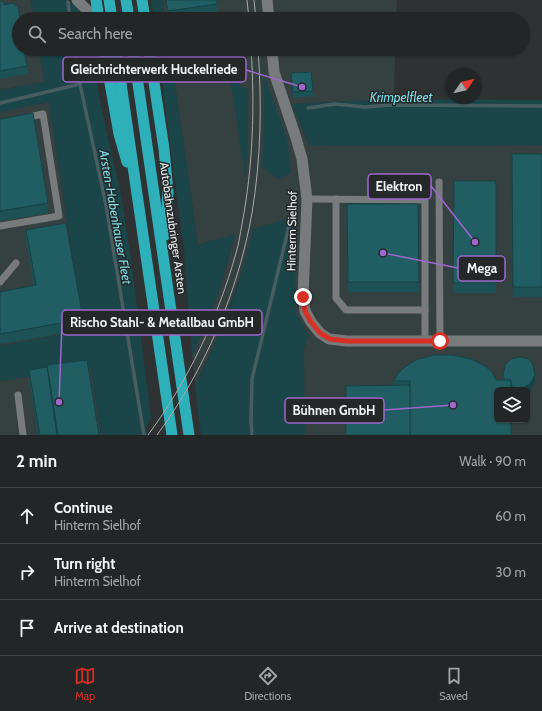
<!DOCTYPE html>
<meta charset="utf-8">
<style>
:root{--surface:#222626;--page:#2a2e2e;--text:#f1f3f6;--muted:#a2a5a7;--line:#3f4343;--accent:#d93025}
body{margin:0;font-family:Cabin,sans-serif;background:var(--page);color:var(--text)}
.controls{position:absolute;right:12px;bottom:12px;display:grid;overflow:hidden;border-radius:6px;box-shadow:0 1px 3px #0004}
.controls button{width:36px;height:36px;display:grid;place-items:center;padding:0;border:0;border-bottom:1px solid var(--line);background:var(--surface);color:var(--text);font:20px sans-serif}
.compass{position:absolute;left:446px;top:68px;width:36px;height:36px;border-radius:50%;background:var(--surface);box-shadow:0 1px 3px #0004;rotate:56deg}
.stop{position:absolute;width:12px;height:12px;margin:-9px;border:3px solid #d93025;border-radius:50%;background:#fff}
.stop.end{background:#d93025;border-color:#fff;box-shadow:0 1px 4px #0008}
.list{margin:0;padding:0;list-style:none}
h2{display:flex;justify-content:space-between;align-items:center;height:52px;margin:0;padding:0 16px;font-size:17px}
h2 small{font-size:13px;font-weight:400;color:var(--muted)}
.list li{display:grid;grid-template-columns:26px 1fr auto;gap:12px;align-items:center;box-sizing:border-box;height:56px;padding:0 16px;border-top:1px solid var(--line)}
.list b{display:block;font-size:15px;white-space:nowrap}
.list p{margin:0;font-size:13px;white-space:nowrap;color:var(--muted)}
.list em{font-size:13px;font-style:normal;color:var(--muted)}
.icon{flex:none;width:22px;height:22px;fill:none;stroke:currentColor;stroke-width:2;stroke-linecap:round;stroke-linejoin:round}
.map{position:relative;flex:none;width:542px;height:435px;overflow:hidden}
.search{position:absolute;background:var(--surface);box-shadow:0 1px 3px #0004;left:12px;right:12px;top:12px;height:44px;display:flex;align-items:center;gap:10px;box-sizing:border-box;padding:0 14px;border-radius:22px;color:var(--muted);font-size:15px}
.sheet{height:220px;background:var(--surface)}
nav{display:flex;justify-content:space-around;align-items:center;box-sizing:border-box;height:56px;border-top:1px solid var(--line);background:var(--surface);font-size:11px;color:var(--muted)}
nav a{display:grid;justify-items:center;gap:2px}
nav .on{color:var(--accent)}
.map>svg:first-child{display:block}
.built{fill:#354041;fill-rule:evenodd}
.green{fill:#1a464a}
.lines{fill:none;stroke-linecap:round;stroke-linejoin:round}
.stream{stroke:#485d60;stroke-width:3.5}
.service{stroke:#777b7b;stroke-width:7}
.minor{stroke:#777b7b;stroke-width:11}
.trunk{stroke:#2eb0ba;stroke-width:11}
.tram{stroke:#a7aaaa;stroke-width:1}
.wall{fill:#1c5156}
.shaded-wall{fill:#174246}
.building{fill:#215e64;stroke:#174246}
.route{stroke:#d93025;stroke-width:5}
.labels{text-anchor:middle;stroke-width:3;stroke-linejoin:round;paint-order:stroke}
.street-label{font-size:12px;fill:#eff1f2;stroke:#252828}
.water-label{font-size:13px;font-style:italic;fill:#7ddee7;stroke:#252828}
.leader{fill:none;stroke:#9e67ce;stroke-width:1.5}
.callout-dot{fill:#9e67ce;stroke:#252828;stroke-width:1.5}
.callout{fill:#252828;stroke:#9e67ce;stroke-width:1.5}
.callout-label{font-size:13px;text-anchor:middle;font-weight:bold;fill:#eff1f2}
</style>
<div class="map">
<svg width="542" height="435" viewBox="0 0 542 435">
<rect width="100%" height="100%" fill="#2e3232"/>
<!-- built -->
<g class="built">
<path d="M0,0H31L34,19H19V49H39L45,82L0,90Z"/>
<path d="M163,0H397L396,19H165Z"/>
<path d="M170,49H395L394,99L292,104L310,146H317L542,145V435H303L304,349L308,335L295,312V217L249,248L244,266L221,331L195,385L192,355L206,325L220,287L235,235L198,245ZM497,390H527V420H497Z"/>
<path d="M49,102L84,331L0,346V112Z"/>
<path d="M91,368L101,435H0V381Z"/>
</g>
<!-- green -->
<g class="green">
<path d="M31,0C37,0 62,0 67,0C73,3 83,13 85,19H34Z"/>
<path d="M151,0H163L165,19H154Z"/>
<path d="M39,49H91L101,107L121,195L130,253L151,417L146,428L148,435H101L91,368L0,381V346L84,330L49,102L0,112V90L45,82Z"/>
<path d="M158,49H170L198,245L235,234L220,287L206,325L192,355L184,249Z"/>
<path d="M226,49H234L240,86L248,88V144L245,177Z"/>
<path d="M264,75L287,139L291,173L278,179L262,167L264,131Z"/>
<path d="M394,99L542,100V145L317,146H310L292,104Z"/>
<path d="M295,216V312L308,335L304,349L305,435H201L195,385L212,351L229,311L244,266L253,229Z"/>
</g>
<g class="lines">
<!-- stream -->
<g class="stream">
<path d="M68,2L70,19"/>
<path d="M75,49L80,84L106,205L144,435"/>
<path d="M0,103L80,84"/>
<path d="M308,108L335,104L365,107L390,105L542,106"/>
<path d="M252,435L251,421L252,379L290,222"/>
</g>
<!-- service -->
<g class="service">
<path d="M439,182L440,341"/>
<path d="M307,199L425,200V341"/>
<path d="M336,199V298L346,310H425"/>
<path d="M0,226L59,216L43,114L24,118"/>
<path d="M0,282L16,263"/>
<path d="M18,395L23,435"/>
</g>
<!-- minor -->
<g class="minor">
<path d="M77,0L88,11L93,19"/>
<path d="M267,0L269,19"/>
<path d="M272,49L274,72L296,138L302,159L307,199L303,297L305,311L311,322L320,333L329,339L347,341H542"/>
</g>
<!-- trunk -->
<g class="trunk">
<path d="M96,0L99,19"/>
<path d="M109,0L112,19"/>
<path d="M126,0L129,19"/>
<path d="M142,0L145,19"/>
<path d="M104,49L119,134L127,162"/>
<path d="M116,49L172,435"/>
<path d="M133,49L189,435"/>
<path d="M149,49L164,149L168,192L165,235"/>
</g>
<!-- tram -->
<g class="tram">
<path d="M247,0L249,19"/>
<path d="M254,0L256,19"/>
<path d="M148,435C188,381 218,318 236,253C239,244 240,234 242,224C253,166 255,107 251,49"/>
<path d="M157,435C205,370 238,292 252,213C261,159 262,103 258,49"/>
</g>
</g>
<!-- wall -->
<g class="wall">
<path d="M166,0H217V12L168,19Z"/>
<path d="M0,2L4,5L27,66V74L0,79Z"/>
<path d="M291,73L313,91V96L293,98Z"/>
<path d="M0,119L48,203V213L0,221Z"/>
<path d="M512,154H542V297H513Z"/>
<path d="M454,181H496V293H453Z"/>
<path d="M347,204H418L419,292H348Z"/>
<path d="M26,230L83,319V330L0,344V292L34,286L26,240Z"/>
<path d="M29,370L99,435H38L29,378Z"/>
<path d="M503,375L535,383L530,392L527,390H497L394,385V381L503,380Z"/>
</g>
<!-- shaded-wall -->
<path class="shaded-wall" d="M535,375V383L530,392L527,394V390H523V388Z"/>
<!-- building -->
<g class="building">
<path d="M166,0H217V4L168,11Z"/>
<path d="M2,1L4,2V5L13,3L18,7L20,19H19V49H24L27,66L0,71V2Z"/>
<path d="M311,72L313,91L293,92L291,73Z"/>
<path d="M33,113L48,203L0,211V119Z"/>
<path d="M512,154H542V287H513Z"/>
<path d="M454,181H496V283H453Z"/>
<path d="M347,204H418L419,282H348Z"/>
<path d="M66,223L83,319L0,334V292L36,285L26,230Z"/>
<path d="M434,355H453L471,359L485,366L492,372L496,380H511V390H497V420H511V435H410V381H394L398,373L404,368L416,360Z"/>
<path d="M520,357L529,359L533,365L535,375L530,384L523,388H515L511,386V380H505L504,378L503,375L505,365L511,359Z"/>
<path d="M87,360L99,435H58L47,365Z"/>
<path d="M47,367L57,435H40L29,370Z"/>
<path d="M410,385V435H346V386Z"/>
</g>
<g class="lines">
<!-- route -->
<path class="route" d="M303,297L305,311L311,322L320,333L330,339L347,341H440"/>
</g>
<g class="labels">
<!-- street labels -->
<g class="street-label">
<text transform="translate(173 228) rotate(82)" y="4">Autobahnzubringer Arsten</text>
<text transform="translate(292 231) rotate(-89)" y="4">Hinterm Sielhof</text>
</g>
<!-- water labels -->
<g class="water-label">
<text x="401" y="102">Krimpelfleet</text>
<text transform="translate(116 217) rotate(80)" y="5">Arsten-Habenhauser Fleet</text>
</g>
</g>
<!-- callouts -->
<path class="leader" d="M302 87L246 70M475 242L431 186M383 253L458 268M59 402L62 322M453 405L384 410"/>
<g class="callout-dot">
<circle cx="302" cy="87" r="4"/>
<circle cx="475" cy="242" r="4"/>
<circle cx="383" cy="253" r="4"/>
<circle cx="59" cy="402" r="4"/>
<circle cx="453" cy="405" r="4"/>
</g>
<g class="callout">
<rect x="63" y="57" width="183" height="25" rx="4"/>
<rect x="368" y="174" width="63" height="25" rx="4"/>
<rect x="458" y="256" width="47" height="25" rx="4"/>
<rect x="62" y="310" width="200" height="25" rx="4"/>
<rect x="285" y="398" width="99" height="25" rx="4"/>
</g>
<g class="callout-label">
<text x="154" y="74">Gleichrichterwerk Huckelriede</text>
<text x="399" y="191">Elektron</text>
<text x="482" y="273">Mega</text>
<text x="162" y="327">Rischo Stahl- &amp; Metallbau GmbH</text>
<text x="334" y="415">Bühnen GmbH</text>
</g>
</svg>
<div class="controls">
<button><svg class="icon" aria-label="layers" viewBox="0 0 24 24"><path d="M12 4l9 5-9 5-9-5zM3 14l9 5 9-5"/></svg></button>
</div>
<svg class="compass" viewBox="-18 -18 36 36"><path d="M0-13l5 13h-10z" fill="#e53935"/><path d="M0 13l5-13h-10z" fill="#a2a5a7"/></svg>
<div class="stop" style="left:440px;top:341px"></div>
<div class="stop end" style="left:303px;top:297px"></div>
<div class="search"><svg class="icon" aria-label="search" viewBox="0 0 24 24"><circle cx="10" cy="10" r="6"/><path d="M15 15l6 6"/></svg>Search here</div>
</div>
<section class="sheet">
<h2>2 min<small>Walk · 90 m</small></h2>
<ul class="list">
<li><svg class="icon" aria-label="ahead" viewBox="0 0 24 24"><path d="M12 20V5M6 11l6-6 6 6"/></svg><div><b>Continue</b><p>Hinterm Sielhof</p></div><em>60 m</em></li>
<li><svg class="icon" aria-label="right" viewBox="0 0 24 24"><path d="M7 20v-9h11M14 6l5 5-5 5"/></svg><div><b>Turn right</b><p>Hinterm Sielhof</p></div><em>30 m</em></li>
<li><svg class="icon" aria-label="arrive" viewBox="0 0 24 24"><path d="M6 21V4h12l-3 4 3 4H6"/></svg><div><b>Arrive at destination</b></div></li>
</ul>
</section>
<nav>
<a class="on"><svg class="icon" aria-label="map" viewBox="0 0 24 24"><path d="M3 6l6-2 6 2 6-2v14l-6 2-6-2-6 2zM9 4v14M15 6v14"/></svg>Map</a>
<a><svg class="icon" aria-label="directions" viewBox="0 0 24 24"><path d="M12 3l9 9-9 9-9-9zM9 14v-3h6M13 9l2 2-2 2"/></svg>Directions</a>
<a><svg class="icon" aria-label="saved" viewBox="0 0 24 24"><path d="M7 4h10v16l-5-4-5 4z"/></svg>Saved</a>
</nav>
